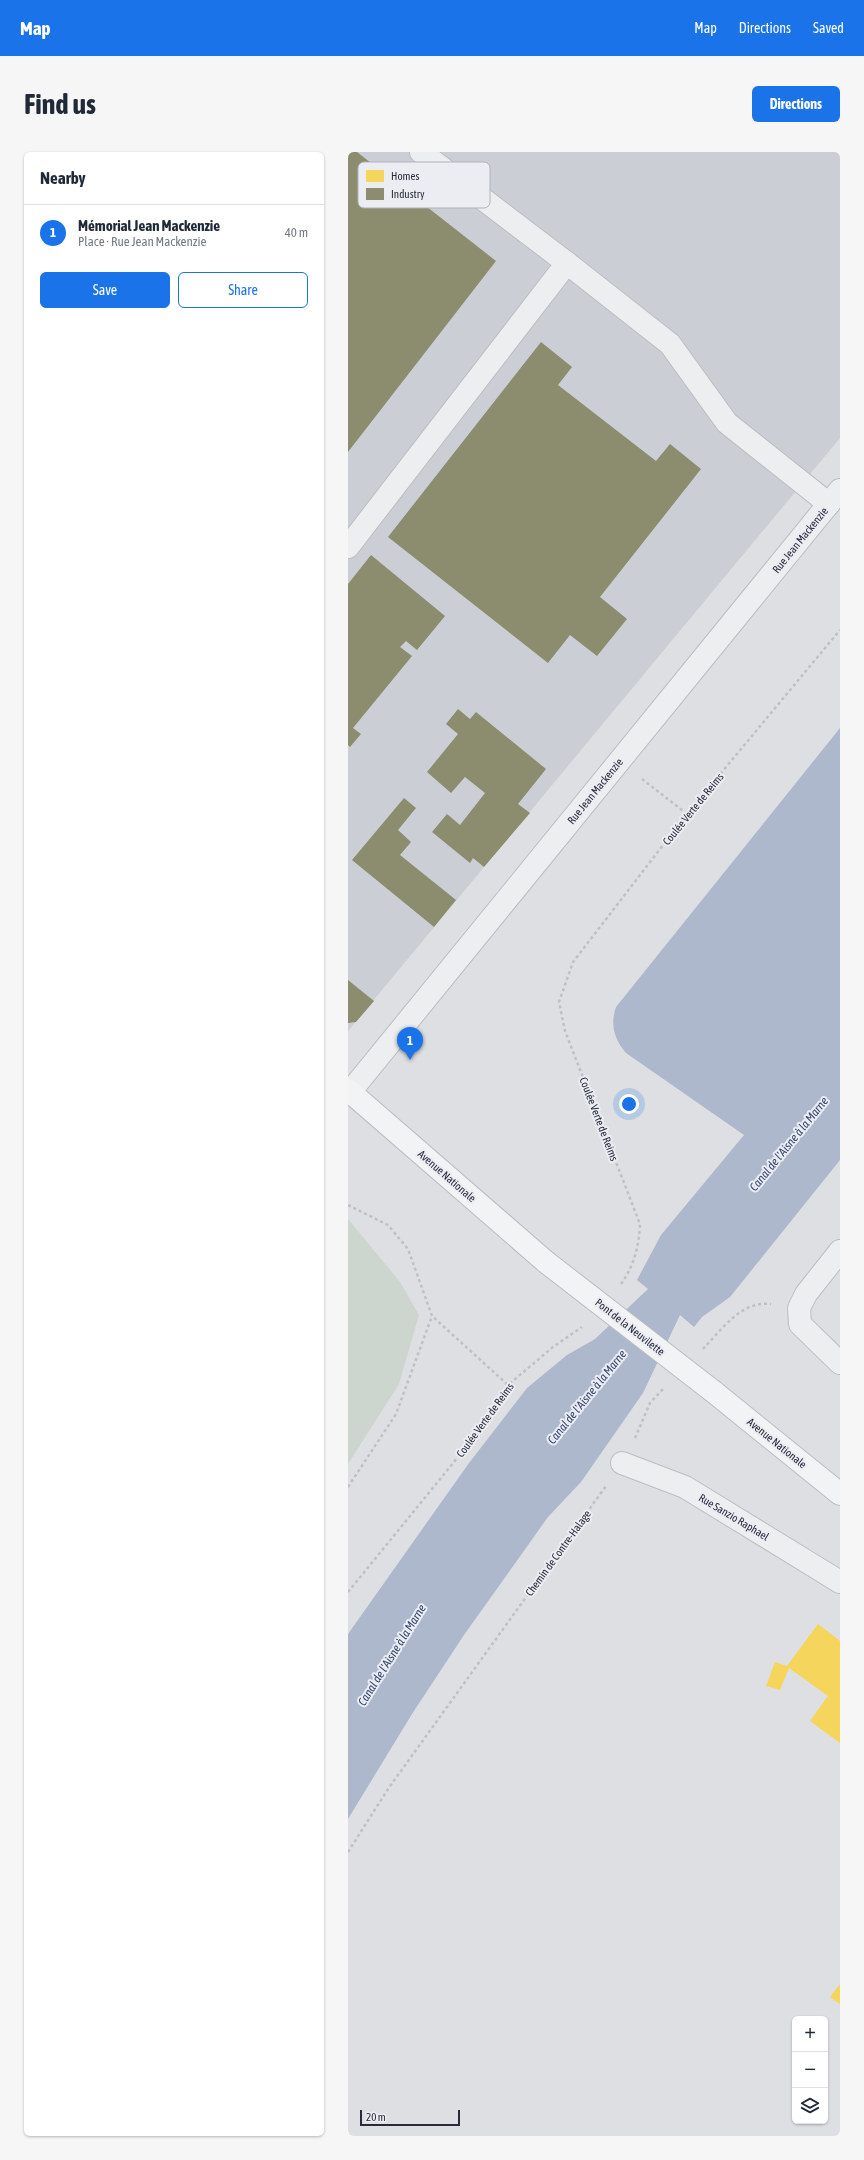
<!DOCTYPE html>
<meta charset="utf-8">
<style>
:root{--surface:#fff;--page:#f6f6f7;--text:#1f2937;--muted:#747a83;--line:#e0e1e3;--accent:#1a73e8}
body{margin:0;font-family:"Asap Condensed",sans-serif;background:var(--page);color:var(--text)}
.controls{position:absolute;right:12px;bottom:12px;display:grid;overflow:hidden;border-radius:6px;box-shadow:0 1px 3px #0004}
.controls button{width:36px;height:36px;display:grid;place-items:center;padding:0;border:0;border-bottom:1px solid var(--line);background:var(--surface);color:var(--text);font:20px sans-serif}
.scale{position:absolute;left:12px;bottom:10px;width:100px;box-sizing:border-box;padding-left:4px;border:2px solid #272b3b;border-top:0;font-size:11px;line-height:14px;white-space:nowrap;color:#272b3b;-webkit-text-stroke:3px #ebedf3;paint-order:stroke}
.you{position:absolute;left:281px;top:952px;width:14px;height:14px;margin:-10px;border:3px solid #fff;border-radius:50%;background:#1a73e8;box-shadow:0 0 0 6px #1a73e833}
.badge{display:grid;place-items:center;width:26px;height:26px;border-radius:50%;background:var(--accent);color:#fff;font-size:13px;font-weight:700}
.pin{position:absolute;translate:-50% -33px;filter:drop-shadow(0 1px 2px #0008)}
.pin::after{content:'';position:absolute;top:21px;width:14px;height:12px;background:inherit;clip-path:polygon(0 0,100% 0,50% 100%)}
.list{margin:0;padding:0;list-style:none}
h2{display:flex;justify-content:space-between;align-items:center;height:52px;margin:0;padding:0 16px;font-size:17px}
h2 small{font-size:13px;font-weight:400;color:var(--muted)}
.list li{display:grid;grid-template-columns:26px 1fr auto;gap:12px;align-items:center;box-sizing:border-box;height:56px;padding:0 16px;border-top:1px solid var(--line)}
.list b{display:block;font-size:15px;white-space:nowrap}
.list p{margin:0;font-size:13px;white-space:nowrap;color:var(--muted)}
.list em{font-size:13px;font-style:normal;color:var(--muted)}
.actions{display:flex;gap:8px;padding:12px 16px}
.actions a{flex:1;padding:9px 0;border:1px solid var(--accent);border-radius:6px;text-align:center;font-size:14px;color:var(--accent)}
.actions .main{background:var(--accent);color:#fff}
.icon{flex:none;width:22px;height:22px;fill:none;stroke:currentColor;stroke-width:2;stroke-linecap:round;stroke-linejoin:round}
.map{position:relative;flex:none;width:492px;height:1984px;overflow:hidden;border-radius:6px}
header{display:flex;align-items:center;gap:24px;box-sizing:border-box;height:56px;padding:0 20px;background:var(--accent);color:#fff}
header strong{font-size:19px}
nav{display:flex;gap:22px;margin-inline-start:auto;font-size:14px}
.intro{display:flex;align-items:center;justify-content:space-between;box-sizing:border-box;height:96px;padding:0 24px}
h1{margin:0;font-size:28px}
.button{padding:10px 18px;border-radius:6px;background:var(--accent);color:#fff;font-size:14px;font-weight:700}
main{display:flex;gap:24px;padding:0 24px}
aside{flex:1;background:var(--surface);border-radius:6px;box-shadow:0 1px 3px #0004}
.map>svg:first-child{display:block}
.built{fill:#ccced6}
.green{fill:#cdd6ce}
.water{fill:#adb8cd}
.homes{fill:#f6d55c}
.industry{fill:#8c8c6e}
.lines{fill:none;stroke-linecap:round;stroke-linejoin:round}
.minor-casing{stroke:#bcbdc1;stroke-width:24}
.major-casing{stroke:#bbbcc1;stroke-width:24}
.path{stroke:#bfc0c5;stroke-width:2.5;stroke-dasharray:3 3;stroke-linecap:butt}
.minor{stroke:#edeef0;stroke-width:22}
.major{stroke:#f2f3f4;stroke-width:22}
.major-bridge-casing{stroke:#bbbcc1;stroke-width:24;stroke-linecap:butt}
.major-bridge{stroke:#f2f3f4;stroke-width:22}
.labels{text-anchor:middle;stroke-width:4;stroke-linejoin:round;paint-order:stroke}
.street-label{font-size:11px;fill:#272b3b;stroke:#ebedf3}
.water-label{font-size:12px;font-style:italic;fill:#33446d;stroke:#ebedf3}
.key{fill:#ebedf3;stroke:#b0b3bc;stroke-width:1}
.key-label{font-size:11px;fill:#272b3b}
</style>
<header>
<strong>Map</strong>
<nav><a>Map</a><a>Directions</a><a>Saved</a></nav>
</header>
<div class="intro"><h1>Find us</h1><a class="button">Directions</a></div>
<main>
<aside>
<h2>Nearby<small></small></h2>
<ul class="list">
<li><span class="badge">1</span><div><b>Mémorial Jean Mackenzie</b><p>Place · Rue Jean Mackenzie</p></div><em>40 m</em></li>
</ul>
<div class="actions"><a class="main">Save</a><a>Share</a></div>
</aside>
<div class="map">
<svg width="492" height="1984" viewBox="0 0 492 1984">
<rect width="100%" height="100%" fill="#dedfe3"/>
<!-- built -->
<path class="built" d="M0,0H492V286L0,879Z"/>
<!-- green -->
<path class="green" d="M0,1067L52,1130L71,1163L51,1232L0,1312Z"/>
<!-- water -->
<path class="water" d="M492,576V1008L382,1145L354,1165L346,1175L332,1163L295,1241L233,1330L200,1365L116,1483L64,1562L0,1667V1482L121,1311L179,1236L219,1203L247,1187L300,1137L289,1128L313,1083L396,983L278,901C266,887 262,872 268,855Z"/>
<!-- homes -->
<g class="homes">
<path d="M470,1472L492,1489V1591L462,1569L480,1544L441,1516L432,1538L418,1534L427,1510L439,1514Z"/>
<path d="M492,1832V1852L482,1845Z"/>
</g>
<!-- industry -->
<g class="industry">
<path d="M0,0H9L148,109L0,300Z"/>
<path d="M193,190L224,215L210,233L308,309L322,292L353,317L252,445L279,467L249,504L222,483L200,511L40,385Z"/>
<path d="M23,403L97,464L69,498L58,489L52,495L64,504L5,576L13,582L2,595L0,593V432Z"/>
<path d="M110,557L122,567L128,560L198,617L170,652L182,661L136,715L125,706L122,711L84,680L99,662L112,673L137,641L117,625L103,641L79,620L110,582L98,572Z"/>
<path d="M56,646L68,656L50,678L63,690L52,703L108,748L86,775L4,708Z"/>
<path d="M0,828L26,849L8,870L0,871Z"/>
</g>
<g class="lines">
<defs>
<g id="minor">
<path d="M219,111L322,192L379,271L481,352"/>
<path d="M0,395L219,111L73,0"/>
<path d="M2,940L492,338"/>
<path d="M492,1099L458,1142L451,1156L452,1172L492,1211"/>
<path d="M274,1311L337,1335L492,1430"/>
</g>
<g id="major">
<path d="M0,938L198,1110"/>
<path d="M366,1240L492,1342"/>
</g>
</defs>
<!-- minor casing -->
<use href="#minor" class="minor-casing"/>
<!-- major casing -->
<use href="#major" class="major-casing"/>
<!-- path -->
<g class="path">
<path d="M294,627L339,662"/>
<path d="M0,1053L40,1073L60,1097L84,1164L160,1233"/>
<path d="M273,1132C286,1114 291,1094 292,1072L217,879L211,850L225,810L339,662L492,478"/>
<path d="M355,1197C373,1178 394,1148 423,1152"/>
<path d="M287,1286L302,1251L315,1237"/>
<path d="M0,1335L48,1262L84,1164"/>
<path d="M0,1440L106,1310L160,1233L205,1195L234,1175"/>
<path d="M0,1700L40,1637L258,1334"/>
</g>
<!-- minor -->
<use href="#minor" class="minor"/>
<!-- major -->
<use href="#major" class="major"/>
<defs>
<path id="major-bridge" d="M198,1110L366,1240"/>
</defs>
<!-- major-bridge casing -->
<use href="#major-bridge" class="major-bridge-casing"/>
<!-- major-bridge -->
<use href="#major-bridge" class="major-bridge"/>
</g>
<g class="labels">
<!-- street labels -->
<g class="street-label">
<text transform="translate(452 388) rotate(-51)" y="4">Rue Jean Mackenzie</text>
<text transform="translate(247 639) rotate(-51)" y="4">Rue Jean Mackenzie</text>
<text transform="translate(345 657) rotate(-51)" y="4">Coulée Verte de Reims</text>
<text transform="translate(251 967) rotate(69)" y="4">Coulée Verte de Reims</text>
<text transform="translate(99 1024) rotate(41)" y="4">Avenue Nationale</text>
<text transform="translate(282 1175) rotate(38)" y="4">Pont de la Neuvilette</text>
<text transform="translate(137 1268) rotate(-54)" y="4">Coulée Verte de Reims</text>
<text transform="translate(429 1291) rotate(39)" y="4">Avenue Nationale</text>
<text transform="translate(386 1365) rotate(31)" y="4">Rue Sanzio Raphael</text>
<text transform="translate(210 1401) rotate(-54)" y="4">Chemin de Contre-Halage</text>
</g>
<!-- water labels -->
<g class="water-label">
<text transform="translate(441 992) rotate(-51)" y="4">Canal de l'Aisne à la Marne</text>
<text transform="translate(239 1245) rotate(-51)" y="4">Canal de l'Aisne à la Marne</text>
<text transform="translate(44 1503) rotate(-58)" y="4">Canal de l'Aisne à la Marne</text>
</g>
</g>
<!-- legend -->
<rect x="10" y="10" width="132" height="46" rx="6" class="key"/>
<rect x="18" y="18" width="18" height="12" fill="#f6d55c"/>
<rect x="18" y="36" width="18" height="12" fill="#8c8c6e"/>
<g class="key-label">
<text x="43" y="28">Homes</text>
<text x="43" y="46">Industry</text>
</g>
</svg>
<div class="controls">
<button>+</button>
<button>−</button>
<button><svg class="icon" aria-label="layers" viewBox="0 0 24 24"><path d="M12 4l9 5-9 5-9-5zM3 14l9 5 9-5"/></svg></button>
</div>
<div class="scale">20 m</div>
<div class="you"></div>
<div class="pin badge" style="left:62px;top:908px">1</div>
</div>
</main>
